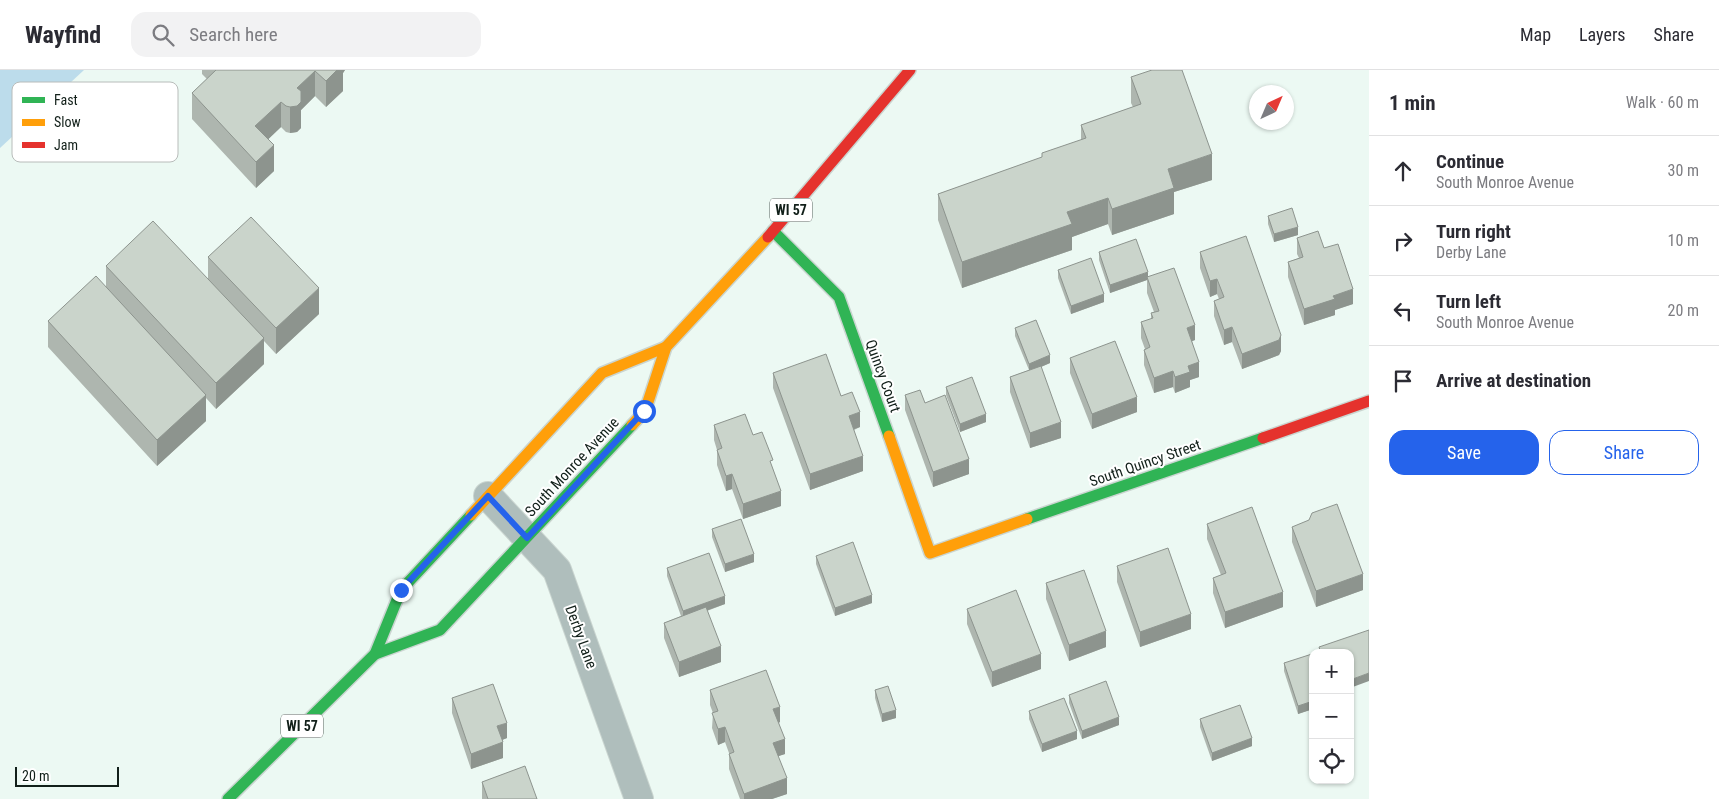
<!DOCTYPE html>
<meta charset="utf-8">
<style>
:root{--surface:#fff;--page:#f2f2f3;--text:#2b2b33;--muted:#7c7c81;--line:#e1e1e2;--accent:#2563eb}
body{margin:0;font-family:"Roboto Condensed",sans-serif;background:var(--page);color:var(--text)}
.controls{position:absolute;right:15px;bottom:15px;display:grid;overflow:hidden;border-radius:10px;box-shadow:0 1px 4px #0004}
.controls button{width:45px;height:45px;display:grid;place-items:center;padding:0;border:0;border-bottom:1px solid var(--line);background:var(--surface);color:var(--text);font:25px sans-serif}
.compass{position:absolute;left:1249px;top:15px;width:45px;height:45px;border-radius:50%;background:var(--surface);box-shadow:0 1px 4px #0004;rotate:44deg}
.scale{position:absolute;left:15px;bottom:12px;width:104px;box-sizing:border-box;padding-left:5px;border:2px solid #12201a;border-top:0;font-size:14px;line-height:18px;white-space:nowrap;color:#12201a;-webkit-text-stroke:4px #fff;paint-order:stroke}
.stop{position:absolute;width:15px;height:15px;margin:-11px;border:4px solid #2563eb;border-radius:50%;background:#fff}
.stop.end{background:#2563eb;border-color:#fff;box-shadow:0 1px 5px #0008}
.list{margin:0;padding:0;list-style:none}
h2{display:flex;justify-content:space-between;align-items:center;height:65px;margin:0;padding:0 20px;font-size:21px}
h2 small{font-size:16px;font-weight:400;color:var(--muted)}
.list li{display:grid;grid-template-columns:32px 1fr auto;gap:15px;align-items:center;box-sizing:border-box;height:70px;padding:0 20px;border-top:1px solid var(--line)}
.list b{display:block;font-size:19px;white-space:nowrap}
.list p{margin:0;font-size:16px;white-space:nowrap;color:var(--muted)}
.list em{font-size:16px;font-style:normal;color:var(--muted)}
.actions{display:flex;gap:10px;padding:15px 20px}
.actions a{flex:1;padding:11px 0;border:1px solid var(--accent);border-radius:15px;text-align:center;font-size:18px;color:var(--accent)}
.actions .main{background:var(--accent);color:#fff}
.icon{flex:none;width:28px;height:28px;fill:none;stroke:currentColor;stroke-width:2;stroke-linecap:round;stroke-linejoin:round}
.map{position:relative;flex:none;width:1369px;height:729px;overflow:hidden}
header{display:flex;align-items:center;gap:30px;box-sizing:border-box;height:70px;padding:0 25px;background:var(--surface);border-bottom:1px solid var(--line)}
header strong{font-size:24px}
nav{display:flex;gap:28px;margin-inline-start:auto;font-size:18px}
.search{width:350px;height:45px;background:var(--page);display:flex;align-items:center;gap:12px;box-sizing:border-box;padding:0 18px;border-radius:15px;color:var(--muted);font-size:19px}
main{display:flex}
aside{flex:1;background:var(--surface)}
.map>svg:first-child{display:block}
.water{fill:#bcdceb}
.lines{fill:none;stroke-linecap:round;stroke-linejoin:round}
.street-casing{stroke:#cad5d0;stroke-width:30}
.fast-casing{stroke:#cad5d0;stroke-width:14}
.slow-casing{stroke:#cad5d0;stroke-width:14}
.jam-casing{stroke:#cad5d0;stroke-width:14}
.street{stroke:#afbebc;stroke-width:28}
.fast{stroke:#30b455;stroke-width:11}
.slow{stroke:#ff9f0a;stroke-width:11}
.jam{stroke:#e5322d;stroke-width:11}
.wall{fill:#aeb6af}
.shaded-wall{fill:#8d948e}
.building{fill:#cad4cb;stroke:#8d948e}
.route{stroke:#2563eb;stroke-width:6}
.labels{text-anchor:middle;stroke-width:4;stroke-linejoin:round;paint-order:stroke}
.shield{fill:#fff;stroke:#59635f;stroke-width:1}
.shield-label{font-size:14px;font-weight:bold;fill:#12201a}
.street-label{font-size:15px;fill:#12201a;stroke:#fff}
.key{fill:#fff;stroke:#b8bcba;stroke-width:1}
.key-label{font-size:14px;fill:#12201a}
</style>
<header>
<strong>Wayfind</strong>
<div class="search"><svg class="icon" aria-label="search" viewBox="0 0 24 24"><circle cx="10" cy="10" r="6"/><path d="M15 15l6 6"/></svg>Search here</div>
<nav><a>Map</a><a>Layers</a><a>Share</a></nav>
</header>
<main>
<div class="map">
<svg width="1369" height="729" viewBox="0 0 1369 729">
<rect width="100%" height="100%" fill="#ecf9f3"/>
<!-- water -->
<path class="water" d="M0,0H84L0,78Z"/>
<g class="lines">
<defs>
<path id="street" d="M488,426L557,500L639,729"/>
<g id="fast">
<path d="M773,161L839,227L889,366"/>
<path d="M1027,449L1263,368"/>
<path d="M375,584L440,560L632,355"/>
<path d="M228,729L375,584L401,520L471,445"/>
</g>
<g id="slow">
<path d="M632,355L645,341L666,277L768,167"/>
<path d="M889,366L930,483L1027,449"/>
<path d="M471,445L602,303L666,277"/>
</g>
<g id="jam">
<path d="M768,167L910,0"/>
<path d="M1263,368L1369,331"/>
</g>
</defs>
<!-- street casing -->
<use href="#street" class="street-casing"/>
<!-- fast casing -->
<use href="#fast" class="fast-casing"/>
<!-- slow casing -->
<use href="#slow" class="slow-casing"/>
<!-- jam casing -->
<use href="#jam" class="jam-casing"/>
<!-- street -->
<use href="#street" class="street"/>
<!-- fast -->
<use href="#fast" class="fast"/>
<!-- slow -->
<use href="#slow" class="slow"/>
<!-- jam -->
<use href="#jam" class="jam"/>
</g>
<!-- wall -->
<g class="wall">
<path d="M202,0H345L343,3V21L326,37L315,26L301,40V58L297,62L290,63L286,62L281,57L268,69L274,101L256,118L192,49V23L207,9L202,4Z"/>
<path d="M1131,7L1212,110L1174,122V144L1112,165L1108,154L1072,167V180L962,218L938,150V124L1042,88L1081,70V55L1133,37L1131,33Z"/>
<path d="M1268,146L1298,165L1274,172L1268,154Z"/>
<path d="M1297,168L1324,178L1353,234L1335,240V245L1304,255L1288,207V192L1299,188L1297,184Z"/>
<path d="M1099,182L1148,207L1195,270L1192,271L1199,307L1190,310V317L1175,323L1173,317L1154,323L1144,295V280L1145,279L1141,268V252L1151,249V243L1154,242L1147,223V210L1110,223L1099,190Z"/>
<path d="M1200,182L1281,281L1279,285L1242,299L1232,272L1224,275L1214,246V231L1219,229L1217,224L1210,227L1200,198Z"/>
<path d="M208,187L319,244L276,284L264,271V294L216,339L206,328V351L157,396L48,277V251L106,216V196L208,209Z"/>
<path d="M1058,200L1104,232L1071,244L1058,208Z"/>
<path d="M1015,258L1050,293L1041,297L1061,368L1030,378L1010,322V307L1029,300L1015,266Z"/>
<path d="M1070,288L1137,342L1092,359L1070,303Z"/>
<path d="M773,303L841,326L860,357L854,360L863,401L810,420L773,318Z"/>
<path d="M946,317L986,352L960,362L946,325Z"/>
<path d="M905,325L925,333L969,404L933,417L905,340Z"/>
<path d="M714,355L753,365L773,399L781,436L743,449L732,419L726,421L717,395V380L714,370Z"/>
<path d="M1207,454L1283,537L1225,558L1213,523V508L1221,505L1207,469Z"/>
<path d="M1292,457L1363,520L1316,537L1292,472Z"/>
<path d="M712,459L754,492L725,502L712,467Z"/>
<path d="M816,486L872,533L835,546L816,494Z"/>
<path d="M1117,496L1191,559L1140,577L1117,512Z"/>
<path d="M667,498L725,534L707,541L721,592L679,607L664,568V553L681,546L667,506Z"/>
<path d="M1046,513L1106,577L1069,591L1046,529Z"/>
<path d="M967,539L1041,599L992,617L967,554Z"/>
<path d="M1313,586V639L1298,644L1284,601V593Z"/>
<path d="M710,620L780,652L779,653L785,684L778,686L787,724L772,729H740L729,699V683L725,672L718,675L712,658L713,643L710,635Z"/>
<path d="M875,620L896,648L882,652L875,628Z"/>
<path d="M1069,625L1119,655L1082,669L1069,633Z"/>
<path d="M452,628L507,668L502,670L503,688L471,699L452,643Z"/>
<path d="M1029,641L1077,669L1042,682L1029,649Z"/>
<path d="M1200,649L1252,676L1212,691L1200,657Z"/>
<path d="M482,712L537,729H482Z"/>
</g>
<!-- shaded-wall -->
<g class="shaded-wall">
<path d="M334,0H345L343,3V21L326,37V11Z"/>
<path d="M315,1V26L301,40V58L297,62L290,63V37L297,18Z"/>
<path d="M281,32V57L255,82V56Z"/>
<path d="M274,75V101L256,118V92Z"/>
<path d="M1212,84V110L1174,122V144L1112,165V139L1168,99Z"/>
<path d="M1108,128V154L1072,167V180L962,218V192L1067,142Z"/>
<path d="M1298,157V165L1274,172V164Z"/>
<path d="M1148,202V210L1147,207V210L1110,223V215Z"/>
<path d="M1217,209V224L1210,227V211Z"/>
<path d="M319,218V244L276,284V258Z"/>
<path d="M1353,219V234L1335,240V245L1304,255V239L1333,226Z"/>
<path d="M1104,224V232L1071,244V236Z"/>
<path d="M1195,255V270L1187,273V258Z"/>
<path d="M1232,257V272L1224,275V260Z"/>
<path d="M1281,265V281L1279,285L1242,299V284Z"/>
<path d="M264,268V294L216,339V313Z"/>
<path d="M1050,285V293L1029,302V294Z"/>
<path d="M1199,292V307L1190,310V317L1175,323V307L1188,296Z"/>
<path d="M1173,301V317L1154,323V308Z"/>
<path d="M206,325V351L157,396V370Z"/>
<path d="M1137,327V342L1092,359V344Z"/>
<path d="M860,342V357L849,361V346Z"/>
<path d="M986,344V352L960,362V354Z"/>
<path d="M1061,352V368L1030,378V363Z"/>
<path d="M863,386V401L810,420V404Z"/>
<path d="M969,389V404L933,417V402Z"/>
<path d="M732,404V419L726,421V406Z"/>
<path d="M781,421V436L743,449V434Z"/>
<path d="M754,484V492L725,502V494Z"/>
<path d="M1363,504V520L1316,537V521Z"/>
<path d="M1283,522V537L1225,558V542Z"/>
<path d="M872,525V533L835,546V538Z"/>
<path d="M725,526V534L683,549V541Z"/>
<path d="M1191,544V559L1140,577V562Z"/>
<path d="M1106,561V577L1069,591V575Z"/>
<path d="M721,576V592L679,607V592Z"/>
<path d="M1041,584V599L992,617V602Z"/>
<path d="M1369,603V611L1350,618V610Z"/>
<path d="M1313,631V639L1298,644V636Z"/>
<path d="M780,637V652L773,654V639Z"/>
<path d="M896,640V648L882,652V644Z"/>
<path d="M1119,647V655L1082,669V661Z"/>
<path d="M507,653V668L497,672V656Z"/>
<path d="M725,657V672L718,675V659Z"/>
<path d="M1077,661V669L1042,682V674Z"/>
<path d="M1252,668V676L1212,691V683Z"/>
<path d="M785,669V684L773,688V673Z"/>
<path d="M503,672V688L471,699V684Z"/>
<path d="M787,708V724L772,729H744V724Z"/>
</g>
<!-- building -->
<g class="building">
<path d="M216,0H337L326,11L315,1L297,18L301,21V32L297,36L290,37L286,36L281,32L255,56L274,75L256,92L192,23Z"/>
<path d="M1152,0H1182L1212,84L1168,99L1174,118L1112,139L1108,128L1067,142L1072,154L962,192L938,124L1042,87V83L1086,68L1081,55L1141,34L1131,7Z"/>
<path d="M1292,138L1298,157L1274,164L1268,146Z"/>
<path d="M251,147L319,218L276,258L208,187Z"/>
<path d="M153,151L264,268L216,313L106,196Z"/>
<path d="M1318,161L1324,178L1338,174L1353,219L1333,226L1335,229L1304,239L1288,192L1303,187L1297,168Z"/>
<path d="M1246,166L1281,265L1279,270L1242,284L1232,257L1224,260L1214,231L1224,227L1217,209L1210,211L1200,182Z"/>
<path d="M1136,169L1148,202L1110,215L1099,182Z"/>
<path d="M1091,188L1104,224L1071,236L1058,200Z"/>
<path d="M1174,198L1195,255L1187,258L1199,292L1188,296L1190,302L1175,307L1173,301L1154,308L1144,280L1150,277L1141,252L1153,248L1151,243L1159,241L1147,207Z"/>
<path d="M96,206L206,325L157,370L48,251Z"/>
<path d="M1036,250L1050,285L1029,294L1015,258Z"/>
<path d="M1115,271L1137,327L1092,344L1070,288Z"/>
<path d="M826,284L841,326L852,322L860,342L849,346L863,386L810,404L773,303Z"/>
<path d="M1041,296L1061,352L1030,363L1010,307Z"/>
<path d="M972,307L986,344L960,354L946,317Z"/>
<path d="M920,320L925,333L945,325L969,389L933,402L905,325Z"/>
<path d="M745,344L753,365L762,362L773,390L770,391L781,421L743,434L732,404L726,406L717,380L722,378L714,355Z"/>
<path d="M1337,434L1363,504L1316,521L1292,457L1309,450L1312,443Z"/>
<path d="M1252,437L1283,522L1225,542L1213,508L1226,503L1207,454Z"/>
<path d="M741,449L754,484L725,494L712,459Z"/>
<path d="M853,472L872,525L835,538L816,486Z"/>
<path d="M1168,478L1191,544L1140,562L1117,496Z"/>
<path d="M709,483L725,526L683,541L667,498Z"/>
<path d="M1084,500L1106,561L1069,575L1046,513Z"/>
<path d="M1016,520L1041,584L992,602L967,539Z"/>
<path d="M706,537L721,576L679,592L664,553Z"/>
<path d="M1369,560V603L1350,610V583H1321L1319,577Z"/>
<path d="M1312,584L1313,586V631L1298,636L1284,593Z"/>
<path d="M766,600L780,637L773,639L785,669L773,673L787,708L744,724L729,684L734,682L725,657L718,659L712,643L718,641L710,620Z"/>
<path d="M1106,611L1119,647L1082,661L1069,625Z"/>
<path d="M493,614L507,653L497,656L503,672L471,684L452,628Z"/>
<path d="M888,616L896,640L882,644L875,620Z"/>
<path d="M1064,628L1077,661L1042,674L1029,641Z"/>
<path d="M1240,635L1252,668L1212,683L1200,649Z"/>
<path d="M525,696L537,729H488L482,712Z"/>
</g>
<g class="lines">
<!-- route -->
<path class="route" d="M401,520L488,426L527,468L644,341"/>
</g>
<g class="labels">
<!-- shield labels -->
<g class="shield">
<rect x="770" y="128.5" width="42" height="23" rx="4"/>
<rect x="281" y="644.5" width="42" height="23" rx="4"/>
</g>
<g class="shield-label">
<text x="791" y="145">WI 57</text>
<text x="302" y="661">WI 57</text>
</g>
<!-- street labels -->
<g class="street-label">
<text transform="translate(883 306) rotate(70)" y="5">Quincy Court</text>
<text transform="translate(1145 393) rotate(-19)" y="5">South Quincy Street</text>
<text transform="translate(572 397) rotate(-47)" y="5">South Monroe Avenue</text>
<text transform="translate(581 567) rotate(70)" y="5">Derby Lane</text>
</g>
</g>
<!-- legend -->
<rect x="12" y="12" width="166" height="80" rx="8" class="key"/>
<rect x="22" y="27" width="23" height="6" fill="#30b455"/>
<rect x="22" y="49" width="23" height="7" fill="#ff9f0a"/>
<rect x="22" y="72" width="23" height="6" fill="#e5322d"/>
<g class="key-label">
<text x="54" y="35">Fast</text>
<text x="54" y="57">Slow</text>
<text x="54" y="80">Jam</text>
</g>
</svg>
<div class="controls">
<button>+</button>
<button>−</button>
<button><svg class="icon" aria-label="locate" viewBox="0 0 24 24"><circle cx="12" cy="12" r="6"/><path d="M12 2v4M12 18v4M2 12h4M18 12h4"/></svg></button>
</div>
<svg class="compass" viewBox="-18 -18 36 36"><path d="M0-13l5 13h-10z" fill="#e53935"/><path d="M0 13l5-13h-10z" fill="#7c7c81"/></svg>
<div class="scale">20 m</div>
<div class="stop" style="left:644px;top:341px"></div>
<div class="stop end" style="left:401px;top:520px"></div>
</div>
<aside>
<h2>1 min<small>Walk · 60 m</small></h2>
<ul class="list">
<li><svg class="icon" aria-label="ahead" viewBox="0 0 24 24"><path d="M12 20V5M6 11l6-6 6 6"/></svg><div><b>Continue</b><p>South Monroe Avenue</p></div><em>30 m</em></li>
<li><svg class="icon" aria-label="right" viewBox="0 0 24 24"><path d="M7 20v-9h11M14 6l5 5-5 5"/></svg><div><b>Turn right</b><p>Derby Lane</p></div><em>10 m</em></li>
<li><svg class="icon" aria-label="left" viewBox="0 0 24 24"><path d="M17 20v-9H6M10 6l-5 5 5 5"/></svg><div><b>Turn left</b><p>South Monroe Avenue</p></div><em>20 m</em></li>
<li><svg class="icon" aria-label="arrive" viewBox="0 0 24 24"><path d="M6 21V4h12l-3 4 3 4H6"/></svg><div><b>Arrive at destination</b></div></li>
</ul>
<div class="actions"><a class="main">Save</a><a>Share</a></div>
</aside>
</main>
